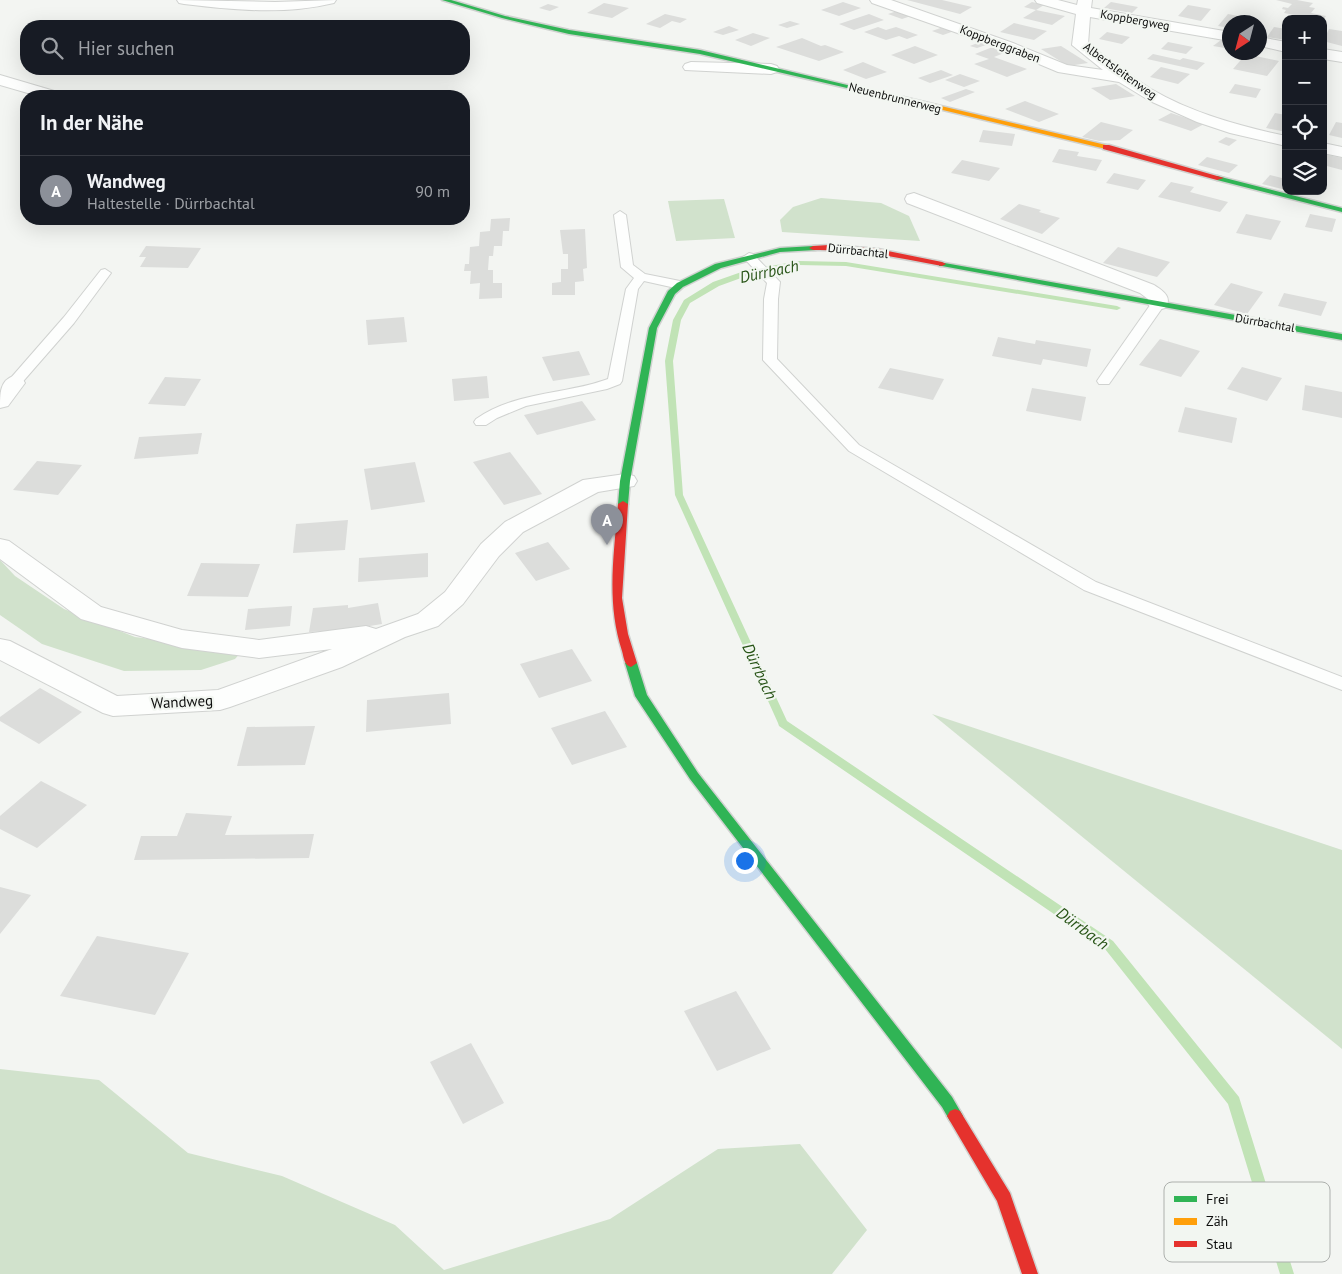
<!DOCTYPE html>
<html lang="de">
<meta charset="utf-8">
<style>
:root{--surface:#171b24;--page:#20242c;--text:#f1f3f6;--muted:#9ea1a6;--line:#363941;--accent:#8c9099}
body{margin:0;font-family:"PT Sans",sans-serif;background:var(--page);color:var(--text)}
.controls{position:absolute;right:15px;top:15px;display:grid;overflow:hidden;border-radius:10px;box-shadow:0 5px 20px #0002}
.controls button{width:45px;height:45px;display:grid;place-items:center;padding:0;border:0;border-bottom:1px solid var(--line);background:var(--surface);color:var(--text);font:25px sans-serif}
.compass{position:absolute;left:1222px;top:15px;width:45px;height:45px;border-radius:50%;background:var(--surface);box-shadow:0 5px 20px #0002;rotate:216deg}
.you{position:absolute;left:744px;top:860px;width:18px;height:18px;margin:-12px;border:4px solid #fff;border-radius:50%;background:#1a73e8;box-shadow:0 0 0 8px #1a73e833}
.badge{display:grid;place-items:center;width:32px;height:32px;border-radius:50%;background:var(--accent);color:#fff;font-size:16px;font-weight:700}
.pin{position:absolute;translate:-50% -41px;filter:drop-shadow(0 1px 2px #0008)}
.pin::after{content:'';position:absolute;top:26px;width:18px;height:15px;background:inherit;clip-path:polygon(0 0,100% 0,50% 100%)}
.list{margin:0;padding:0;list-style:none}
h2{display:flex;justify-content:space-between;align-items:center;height:65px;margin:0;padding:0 20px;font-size:21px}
h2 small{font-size:16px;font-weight:400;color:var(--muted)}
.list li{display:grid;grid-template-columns:32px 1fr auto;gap:15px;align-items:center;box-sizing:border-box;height:70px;padding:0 20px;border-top:1px solid var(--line)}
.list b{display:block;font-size:19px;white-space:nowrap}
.list p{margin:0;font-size:16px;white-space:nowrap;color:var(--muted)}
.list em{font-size:16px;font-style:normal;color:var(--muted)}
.icon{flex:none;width:28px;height:28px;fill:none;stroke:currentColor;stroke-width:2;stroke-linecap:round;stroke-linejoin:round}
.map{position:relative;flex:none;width:1342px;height:1274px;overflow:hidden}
.search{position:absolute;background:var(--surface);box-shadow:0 5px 20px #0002;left:20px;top:20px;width:450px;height:55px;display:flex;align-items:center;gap:12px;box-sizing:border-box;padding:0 18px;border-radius:20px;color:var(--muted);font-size:19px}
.panel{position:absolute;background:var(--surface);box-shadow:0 5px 20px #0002;left:20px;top:90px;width:450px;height:135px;border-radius:20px}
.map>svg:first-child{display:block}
.green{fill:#d1e2cc}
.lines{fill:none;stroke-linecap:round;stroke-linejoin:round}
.stream{fill:#c1e3b6;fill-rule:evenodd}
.building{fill:#dcdddb}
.lane-casing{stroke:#d0d2d0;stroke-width:2}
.street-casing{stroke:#d0d2d0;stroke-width:2}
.fast-casing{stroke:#d0d2d0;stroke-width:3}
.slow-casing{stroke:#d0d2d0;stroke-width:3}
.jam-casing{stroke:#d0d2d0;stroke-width:3}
.lane{fill:#fdfefd;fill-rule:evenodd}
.street{fill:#fdfefd;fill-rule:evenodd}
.fast{fill:#30b455;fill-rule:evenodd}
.slow{fill:#ff9f0a;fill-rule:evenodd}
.jam{fill:#e5322d;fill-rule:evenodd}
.labels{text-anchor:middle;stroke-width:4.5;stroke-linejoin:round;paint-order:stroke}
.far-street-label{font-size:12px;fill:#0d0e0d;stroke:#f2f6f1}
.street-label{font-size:15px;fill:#0d0e0d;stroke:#f2f6f1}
.water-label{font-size:16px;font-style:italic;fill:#285417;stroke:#f2f6f1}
.key{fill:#f2f6f1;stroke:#adb0ad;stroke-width:1}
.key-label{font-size:14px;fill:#0d0e0d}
</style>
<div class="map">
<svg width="1342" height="1274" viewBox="0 0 1342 1274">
<rect width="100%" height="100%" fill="#f3f5f2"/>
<!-- green -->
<g class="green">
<path d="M821,198L881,203L909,216L920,241L782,232L780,220L793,207Z"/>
<path d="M724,199L735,238L676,241L668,201Z"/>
<path d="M0,560L15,576L64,609L135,637L242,651L235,659L201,670L124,671L42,644L0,615Z"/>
<path d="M932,714L1342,850V1049Z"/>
<path d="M0,1069L99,1080L188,1153L282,1176L395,1225L444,1270L610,1219L718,1149L800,1144L867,1230L832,1274H0Z"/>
</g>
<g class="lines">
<!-- stream -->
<path class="stream" d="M799,261L846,262L1117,306L1121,308L1117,310L846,266L799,265L752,274L719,286L690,303L681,320L673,361L683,495L787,721L1113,941L1239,1097L1294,1274H1280L1228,1104L1105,949L779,726L778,723L675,495L665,361L673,320L684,300L713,282L747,270Z"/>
</g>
<!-- building -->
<g class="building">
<path d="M907,0H942L972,7L960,14Z"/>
<path d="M1276,0H1297L1313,3L1309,7L1315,8L1311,13L1326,16L1324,19H1317L1284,13L1286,10L1282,9L1283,7L1288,8L1292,4Z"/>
<path d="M843,2L861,8L839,16L821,10Z"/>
<path d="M1032,2L1044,5L1036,10L1024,7Z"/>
<path d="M1111,2L1138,7L1132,13L1104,8Z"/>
<path d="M604,3L629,8L612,18L587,13Z"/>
<path d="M548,4L559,7L550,11L539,8Z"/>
<path d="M1188,5L1211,9L1201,21L1178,16Z"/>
<path d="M900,10L914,15L902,19L888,14Z"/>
<path d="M1036,10L1065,16L1052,25L1023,18Z"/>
<path d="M665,14L687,19L680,23L672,21L660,28L646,24Z"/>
<path d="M869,14L884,20L854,30L839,24Z"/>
<path d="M1228,14L1258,20L1255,22H1230V28L1218,26Z"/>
<path d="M790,21L800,24L787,28L778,25Z"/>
<path d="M1014,23L1047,31L1034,40L1000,32Z"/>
<path d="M729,26L739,30L723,35L713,32Z"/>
<path d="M946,26L957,30L943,35L932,31Z"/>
<path d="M878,27L886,30L896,27L918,35L907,39L899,36L886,40L864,32Z"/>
<path d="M1274,27L1286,29V40L1267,37Z"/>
<path d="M1329,29L1342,31V46L1323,41Z"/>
<path d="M1107,32L1130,37L1122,44L1099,39Z"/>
<path d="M753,33L770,38L751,46L735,40Z"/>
<path d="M802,38L821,46L825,45L844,52L819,61L776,47Z"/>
<path d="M1221,40L1230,42V45L1225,48L1213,46Z"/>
<path d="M982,41L989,44L977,48L970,46Z"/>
<path d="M1168,42L1193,47L1186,54L1161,49Z"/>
<path d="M915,46L938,55L914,64L891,55Z"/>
<path d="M995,46L1009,51L994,57L1027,69L1007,77L974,64L989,59L975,54Z"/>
<path d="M1061,46L1088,63L1068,66L1041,49Z"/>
<path d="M1153,54L1180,60L1183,58L1205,63L1197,70L1147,59Z"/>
<path d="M1246,54L1279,61L1267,76L1233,69Z"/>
<path d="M863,62L887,72L866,79L843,70Z"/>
<path d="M1161,67L1190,74L1178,84L1150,77Z"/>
<path d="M941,70L953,75L930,83L918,78Z"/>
<path d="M960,74L980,81L964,87L945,80Z"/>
<path d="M1116,84L1135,96L1110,100L1091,88Z"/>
<path d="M1235,84L1261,89L1256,98L1229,93Z"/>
<path d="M966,89L975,92L950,102L941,98Z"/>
<path d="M1025,101L1059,114L1039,122L1005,109Z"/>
<path d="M1171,113L1204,124L1191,131L1158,120Z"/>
<path d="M1275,113L1286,115V132L1266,128Z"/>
<path d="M1101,122L1133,130L1120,140L1099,141L1082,137Z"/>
<path d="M1336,122L1342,123V138L1329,135Z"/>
<path d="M983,130L1015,134L1012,146L979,142Z"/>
<path d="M1226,137L1237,140L1229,146L1218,142Z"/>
<path d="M1059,149L1079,152L1077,156L1102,160L1096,171L1052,162Z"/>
<path d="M1323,154L1342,158V170L1323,165Z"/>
<path d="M1207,157L1238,165L1229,173L1198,165Z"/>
<path d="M962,160L1000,168L989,181L951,173Z"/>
<path d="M1114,173L1146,180L1138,190L1106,183Z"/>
<path d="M1270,175L1286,179V190L1262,184Z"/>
<path d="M1171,182L1194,187L1190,192L1228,202L1220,212L1158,197Z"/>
<path d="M1019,204L1041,210L1039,212L1060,218L1042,234L1000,219Z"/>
<path d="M1246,214L1281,221L1271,240L1236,233Z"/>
<path d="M1310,214L1336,219L1332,232L1305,227Z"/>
<path d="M510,218L509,231H503L502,246H494L493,256H489L488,270H493V283H502V298L479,299L480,283L470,284L471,271H464L465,264H469L470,247L479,246L480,232L490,231L491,219Z"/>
<path d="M585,229L587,268L583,269L584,281L575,282V295H552V283L561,282V269H568V254H563L560,230Z"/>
<path d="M146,246L201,248L188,268L140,267L146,257H139Z"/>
<path d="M1118,247L1170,262L1157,277L1103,263Z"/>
<path d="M1231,283L1263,292L1247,314L1214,305Z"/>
<path d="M1284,293L1327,302L1321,316L1278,306Z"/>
<path d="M404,317L407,342L368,345L366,320Z"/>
<path d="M998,337L1035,344L1036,340L1091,349L1087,367L1043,359L1041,365L992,356Z"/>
<path d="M1160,339L1200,351L1181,377L1139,365Z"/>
<path d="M579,351L590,375L553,381L542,357Z"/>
<path d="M1242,367L1282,378L1267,401L1227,389Z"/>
<path d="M890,368L944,379L933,400L878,388Z"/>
<path d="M487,376L489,398L454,401L452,379Z"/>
<path d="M165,377L201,379L185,406L148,404Z"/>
<path d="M1305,385L1342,392V418L1302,410Z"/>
<path d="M1032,388L1086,397L1081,421L1026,411Z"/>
<path d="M582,401L596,420L537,435L524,415Z"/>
<path d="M1185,407L1237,418L1232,443L1178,432Z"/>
<path d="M202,433L198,454L134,459L139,437Z"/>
<path d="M510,452L542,494L504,505L473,462Z"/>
<path d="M37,461L82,465L58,495L13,490Z"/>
<path d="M415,462L425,502L371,510L364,469Z"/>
<path d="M348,520L345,550L293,553L296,524Z"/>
<path d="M548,542L570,569L536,581L515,553Z"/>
<path d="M428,553V577L358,582L359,558Z"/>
<path d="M201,563L260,564L248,597L187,596Z"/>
<path d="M378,603L382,624L345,630L309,632L313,608L348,605V608Z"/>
<path d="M292,606L290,626L245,630L248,609Z"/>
<path d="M572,649L592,681L539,698L520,664Z"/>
<path d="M40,688L82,712L39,744L0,721V717Z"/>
<path d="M449,693L451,724L366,732L367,700Z"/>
<path d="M605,711L627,747L572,765L551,728Z"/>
<path d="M315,726L305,765L237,766L247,727Z"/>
<path d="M41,781L87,805L37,848L0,829V816Z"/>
<path d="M186,813L232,816L225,835L314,834L309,858L134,860L141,836H177Z"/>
<path d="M0,887L31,895L0,934Z"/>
<path d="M97,936L189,953L155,1015L60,996Z"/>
<path d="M736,991L771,1049L717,1071L684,1011Z"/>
<path d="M471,1043L504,1103L463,1124L430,1062Z"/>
</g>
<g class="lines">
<defs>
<g id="lane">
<path d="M620,211L626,215L633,265L645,274L685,282L686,285L680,289L644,281L638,289L622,381L620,384L607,389L526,406L497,418L486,425H476L474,422L476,419C516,391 565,395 608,379L626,289L634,278L621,267L614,215Z"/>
<path d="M749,253L753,254L780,282L778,299L777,359L859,445L1096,582L1342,677V690L1084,590L849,451L763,360L764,299L767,283L743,257Z"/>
<path d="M105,269L111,273L74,323L19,386H9L7,383L9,380L64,317L101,270Z"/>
<path d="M1158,300L1165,304L1109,384H1099L1097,381L1099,378L1153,301Z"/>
</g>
<g id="street">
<path d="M177,0L275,2L336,0L334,3C284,15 234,10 184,4L179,3Z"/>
<path d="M870,0H891L1013,43L1067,65L1103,70L1072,45L1076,14L1037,3L1035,0H1058L1077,5L1078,0H1092L1091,8L1230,32V41L1090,17L1088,44C1109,59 1129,75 1151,89C1192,113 1239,126 1286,136V146L1230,133L1197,122L1150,101L1119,82L1058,72L1003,49L872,3Z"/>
<path d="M1260,37L1286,42V52L1260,46Z"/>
<path d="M1323,49L1342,52V62L1323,59Z"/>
<path d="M691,62L771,64L777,66L779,69L777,72L771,74L685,70L683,67L685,64Z"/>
<path d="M0,75L61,93L63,96H38L0,85Z"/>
<path d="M1323,143L1342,147V157L1323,153Z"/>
<path d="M914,193L1154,285C1163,291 1173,297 1165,308L1158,310L1151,308L1148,304V299L1140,293L907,203L905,199L907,195Z"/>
<path d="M14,376L22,378L25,383L8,406L0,408C0,393 0,380 14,376Z"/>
<path d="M625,474L634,476L637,481L634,486L598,492L523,532L499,556L463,604L438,626L405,637L342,667L230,707L220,710L113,716L103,713L0,660V639L10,641L117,696L218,690L332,649L259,658L182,648L81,619L0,559V539L9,541L101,607L182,630L259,640L366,626L376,629L418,614L445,592L481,544L505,522L583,480Z"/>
</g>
<g id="fast">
<path d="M442,0H451L505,16L569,30L700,50L906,99L903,101L700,54L569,34L502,18Z"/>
<path d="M1217,176L1342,208V212L1217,180Z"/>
<path d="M813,246H816V250L780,252L721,268L683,287L675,294L657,328L630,481L628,504L623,507L619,506L618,504L620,481L649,328L668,291L677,283L715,264L780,248Z"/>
<path d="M939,262L1342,334V340L942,266H939Z"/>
<path d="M631,659L637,663L647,695L698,773L952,1097L963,1116L960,1121L955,1123L950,1121L942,1107L690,779L635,696L625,663Z"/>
</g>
<path id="slow" d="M903,97L1106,145L1110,147L1106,149L901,100V98Z"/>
<g id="jam">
<path d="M1103,145H1109L1224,178L1217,180L1103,149Z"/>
<path d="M829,245L878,249L942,262L946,264L942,266C899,258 857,249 813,250L809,248L813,246Z"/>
<path d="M623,501L628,504L622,598L628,634L637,663L631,667C624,665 624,658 622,651C606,602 614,555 618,504Z"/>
<path d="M955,1109L960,1111L1010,1193L1038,1274H1022L997,1201L947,1116L950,1111Z"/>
</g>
</defs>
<!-- lane casing -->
<use href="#lane" class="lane-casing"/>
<!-- street casing -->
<use href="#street" class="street-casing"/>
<!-- fast casing -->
<use href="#fast" class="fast-casing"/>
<!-- slow casing -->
<use href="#slow" class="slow-casing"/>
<!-- jam casing -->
<use href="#jam" class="jam-casing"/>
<!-- lane -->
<use href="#lane" class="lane"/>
<!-- street -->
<use href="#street" class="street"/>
<!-- fast -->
<use href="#fast" class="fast"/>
<!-- slow -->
<use href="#slow" class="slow"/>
<!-- jam -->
<use href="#jam" class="jam"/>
</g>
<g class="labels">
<!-- far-street labels -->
<g class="far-street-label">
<text transform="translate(1135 20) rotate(10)" y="4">Koppbergweg</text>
<text transform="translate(1000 44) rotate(21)" y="4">Koppberggraben</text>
<text transform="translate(1120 71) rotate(36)" y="4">Albertsleitenweg</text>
<text transform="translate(895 98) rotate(14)" y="4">Neuenbrunnerweg</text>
<text transform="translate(858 251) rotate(6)" y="4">Dürrbachtal</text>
<text transform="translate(1265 323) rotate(10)" y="4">Dürrbachtal</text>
</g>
<!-- street labels -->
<g class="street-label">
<text transform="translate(182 702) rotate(-3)" y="5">Wandweg</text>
</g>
<!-- water labels -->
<g class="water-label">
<text transform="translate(769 271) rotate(-12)" y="6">Dürrbach</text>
<text transform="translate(760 671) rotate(65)" y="6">Dürrbach</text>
<text transform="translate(1083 928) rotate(36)" y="6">Dürrbach</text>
</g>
</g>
<!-- legend -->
<rect x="1164" y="1182" width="166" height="80" rx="8" class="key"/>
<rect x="1174" y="1196" width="23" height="6" fill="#30b455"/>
<rect x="1174" y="1218" width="23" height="7" fill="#ff9f0a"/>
<rect x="1174" y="1241" width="23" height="6" fill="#e5322d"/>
<g class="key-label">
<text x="1206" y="1204">Frei</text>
<text x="1206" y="1226">Zäh</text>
<text x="1206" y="1249">Stau</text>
</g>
</svg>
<div class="controls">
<button>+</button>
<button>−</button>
<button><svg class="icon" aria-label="locate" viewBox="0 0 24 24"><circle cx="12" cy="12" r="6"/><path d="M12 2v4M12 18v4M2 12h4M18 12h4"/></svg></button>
<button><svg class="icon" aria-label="layers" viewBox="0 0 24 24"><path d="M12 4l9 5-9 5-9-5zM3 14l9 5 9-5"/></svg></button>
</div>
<svg class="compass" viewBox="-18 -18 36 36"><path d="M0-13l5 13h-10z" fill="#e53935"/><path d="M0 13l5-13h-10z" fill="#9ea1a6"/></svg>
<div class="you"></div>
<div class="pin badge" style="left:607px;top:545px">A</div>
<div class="search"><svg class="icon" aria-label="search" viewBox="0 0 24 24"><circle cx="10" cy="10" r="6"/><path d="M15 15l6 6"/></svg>Hier suchen</div>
<section class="panel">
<h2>In der Nähe<small></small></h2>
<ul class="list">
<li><span class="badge">A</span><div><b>Wandweg</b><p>Haltestelle · Dürrbachtal</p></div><em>90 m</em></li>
</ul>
</section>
</div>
